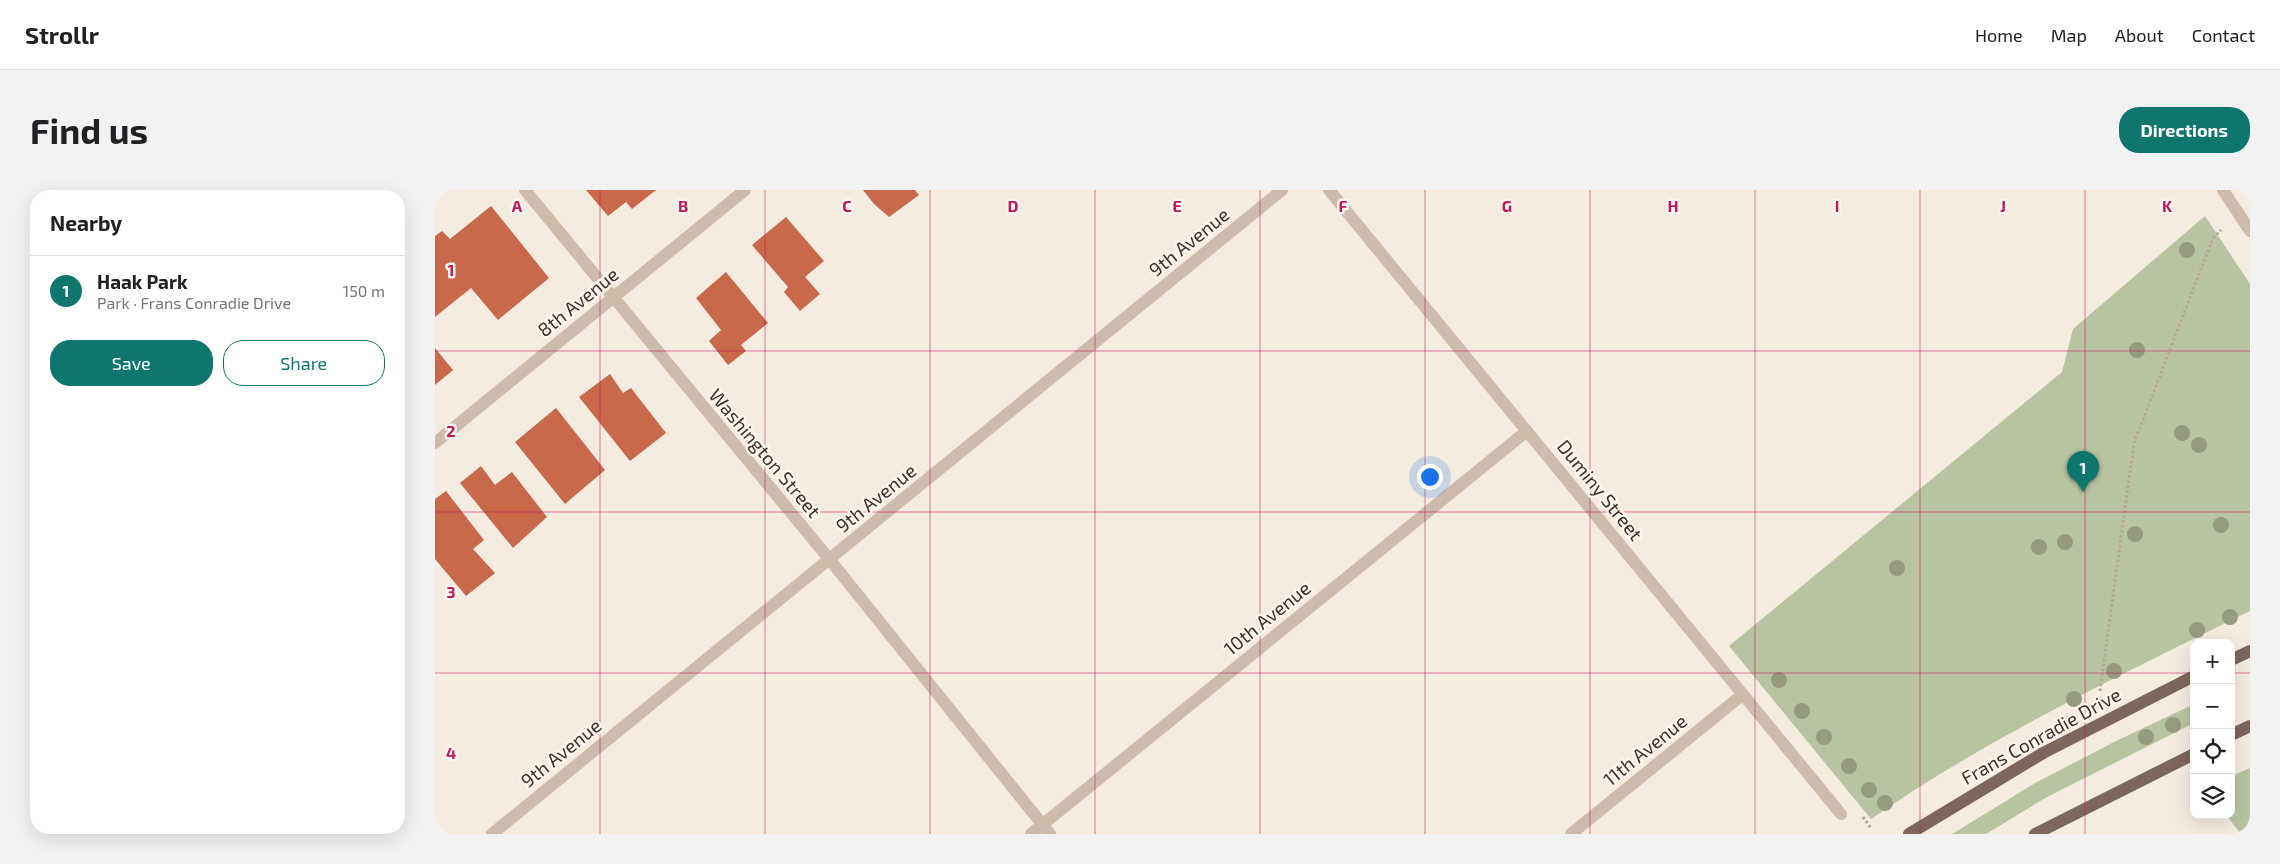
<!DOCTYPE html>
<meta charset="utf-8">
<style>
:root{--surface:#fff;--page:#f2f2f2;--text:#202124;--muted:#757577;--line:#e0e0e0;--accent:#0f766e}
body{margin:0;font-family:"Exo 2",sans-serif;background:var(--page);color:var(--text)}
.controls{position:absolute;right:15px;bottom:15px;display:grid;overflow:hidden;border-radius:10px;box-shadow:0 5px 20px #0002}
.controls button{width:45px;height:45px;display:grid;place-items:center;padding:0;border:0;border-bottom:1px solid var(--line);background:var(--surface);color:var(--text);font:25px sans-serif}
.you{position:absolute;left:994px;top:286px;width:18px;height:18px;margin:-12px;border:4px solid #fff;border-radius:50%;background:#1a73e8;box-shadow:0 0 0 8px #1a73e833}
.badge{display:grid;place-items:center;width:32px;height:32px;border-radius:50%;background:var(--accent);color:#fff;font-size:16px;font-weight:700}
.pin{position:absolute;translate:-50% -41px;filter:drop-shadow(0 1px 2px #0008)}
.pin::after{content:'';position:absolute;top:26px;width:18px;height:15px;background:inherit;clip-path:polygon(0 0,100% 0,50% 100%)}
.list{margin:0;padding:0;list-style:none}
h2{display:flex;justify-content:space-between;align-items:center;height:65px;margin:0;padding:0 20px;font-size:21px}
h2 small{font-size:16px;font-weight:400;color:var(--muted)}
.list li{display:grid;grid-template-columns:32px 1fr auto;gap:15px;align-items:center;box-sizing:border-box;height:70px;padding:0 20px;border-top:1px solid var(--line)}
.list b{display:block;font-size:19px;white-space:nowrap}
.list p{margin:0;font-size:16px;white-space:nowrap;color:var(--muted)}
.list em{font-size:16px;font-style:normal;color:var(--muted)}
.actions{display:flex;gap:10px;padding:15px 20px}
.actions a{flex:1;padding:11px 0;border:1px solid var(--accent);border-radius:20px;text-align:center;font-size:18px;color:var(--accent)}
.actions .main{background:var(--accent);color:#fff}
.icon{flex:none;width:28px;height:28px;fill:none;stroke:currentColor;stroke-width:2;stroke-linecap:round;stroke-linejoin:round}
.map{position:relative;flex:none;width:1815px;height:644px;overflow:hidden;border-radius:20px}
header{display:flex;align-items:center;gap:30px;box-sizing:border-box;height:70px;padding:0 25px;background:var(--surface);border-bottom:1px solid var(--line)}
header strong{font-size:24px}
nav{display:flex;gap:28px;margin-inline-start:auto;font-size:18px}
.intro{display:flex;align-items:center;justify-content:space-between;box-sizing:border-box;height:120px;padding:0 30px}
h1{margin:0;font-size:35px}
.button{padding:12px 22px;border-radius:20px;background:var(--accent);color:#fff;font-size:18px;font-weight:700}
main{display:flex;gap:30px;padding:0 30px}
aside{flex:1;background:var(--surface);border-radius:20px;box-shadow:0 5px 20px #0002}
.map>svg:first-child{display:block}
.green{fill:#b8c4a0}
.building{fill:#c8694b}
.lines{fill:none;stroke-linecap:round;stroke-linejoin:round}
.path{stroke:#b9a596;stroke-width:3;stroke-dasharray:2.5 2.5;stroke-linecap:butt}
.minor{stroke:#cdbbac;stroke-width:12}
.major{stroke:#7d675c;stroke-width:12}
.tree{fill:#969b7f}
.grid{fill:none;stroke:#c2185b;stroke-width:1;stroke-opacity:0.55}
.labels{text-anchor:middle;stroke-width:5;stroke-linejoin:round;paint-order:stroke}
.street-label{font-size:19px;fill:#3b302b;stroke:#fbf5ee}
.grid-label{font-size:16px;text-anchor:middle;font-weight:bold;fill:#c2185b;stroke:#fbf5ee;stroke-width:5;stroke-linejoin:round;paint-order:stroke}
</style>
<header>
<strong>Strollr</strong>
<nav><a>Home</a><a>Map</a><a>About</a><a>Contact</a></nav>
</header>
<div class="intro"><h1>Find us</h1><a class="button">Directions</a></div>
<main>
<aside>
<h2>Nearby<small></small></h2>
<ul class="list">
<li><span class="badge">1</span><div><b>Haak Park</b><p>Park · Frans Conradie Drive</p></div><em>150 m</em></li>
</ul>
<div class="actions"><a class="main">Save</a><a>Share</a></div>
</aside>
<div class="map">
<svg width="1815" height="644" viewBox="0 0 1815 644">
<rect width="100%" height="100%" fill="#f4ebe1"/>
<!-- green -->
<g class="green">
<path d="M1770,26L1815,94V421C1686,485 1554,547 1436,629L1294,456L1627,182L1638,139Z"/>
<path d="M1759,514V533L1612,607L1551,644H1517L1602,592L1681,551Z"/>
<path d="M1815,578V644H1806L1791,625H1796V586Z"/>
</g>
<!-- building -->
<g class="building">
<path d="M151,0H221L197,19L191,12L173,26Z"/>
<path d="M428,0H480L484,5L454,27L439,14Z"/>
<path d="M56,16L114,88L63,130L36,98L0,127V46L7,41L15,49Z"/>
<path d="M351,27L389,71L370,87L385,104L365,121L349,102L353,97L317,55Z"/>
<path d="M291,82L333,133L306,155L311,161L293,175L274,151L286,140L261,108Z"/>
<path d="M0,158L18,180L0,195Z"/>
<path d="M175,184L188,203L196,198L231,243L195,271L144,207Z"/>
<path d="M121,218L170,280L130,314L80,252Z"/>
<path d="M46,276L60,295L77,282L112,327L78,358L25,293Z"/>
<path d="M11,301L49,350L38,359L60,383L31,406L0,369V309Z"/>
</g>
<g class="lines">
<!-- path -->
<g class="path">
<path d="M1665,501L1699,253L1778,48L1786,40"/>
<path d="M1428,627L1436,638"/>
</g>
<!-- minor -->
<g class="minor">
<path d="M90,0L395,370L615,644"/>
<path d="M894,0L1406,624"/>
<path d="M1788,0L1815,41"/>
<path d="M0,253L310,0"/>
<path d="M57,644L847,0"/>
<path d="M596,644L1092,241"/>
<path d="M1136,644L1307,505"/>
</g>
<!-- major -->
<g class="major">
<path d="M1796,470L1815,461"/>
<path d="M1796,545L1815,536"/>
<path d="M1474,644L1608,563L1759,486"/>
<path d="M1600,644L1759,564"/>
</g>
</g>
<!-- trees -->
<g class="tree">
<circle cx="1752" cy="60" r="8"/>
<circle cx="1702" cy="160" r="8"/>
<circle cx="1747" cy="243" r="8"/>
<circle cx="1764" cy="255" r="8"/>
<circle cx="1786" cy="335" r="8"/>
<circle cx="1700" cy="344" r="8"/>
<circle cx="1630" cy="352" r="8"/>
<circle cx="1604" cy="357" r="8"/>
<circle cx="1462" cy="378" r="8"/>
<circle cx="1795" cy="427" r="8"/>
<circle cx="1762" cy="440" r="8"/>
<circle cx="1679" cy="481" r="8"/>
<circle cx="1344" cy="490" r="8"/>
<circle cx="1639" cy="509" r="8"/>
<circle cx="1367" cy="521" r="8"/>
<circle cx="1738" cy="535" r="8"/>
<circle cx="1389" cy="547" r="8"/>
<circle cx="1711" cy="547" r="8"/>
<circle cx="1414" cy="576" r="8"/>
<circle cx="1434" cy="600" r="8"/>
<circle cx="1450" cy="613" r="8"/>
</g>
<!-- grid -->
<path class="grid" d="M165,0V644M330,0V644M495,0V644M660,0V644M825,0V644M990,0V644M1155,0V644M1320,0V644M1485,0V644M1650,0V644M0,161H1815M0,322H1815M0,483H1759M1796,483H1815"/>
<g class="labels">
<!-- street labels -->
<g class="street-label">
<text transform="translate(754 52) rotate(-39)" y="7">9th Avenue</text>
<text transform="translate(143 112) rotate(-39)" y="7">8th Avenue</text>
<text transform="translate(330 263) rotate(50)" y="7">Washington Street</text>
<text transform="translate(1165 300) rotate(51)" y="7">Duminy Street</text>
<text transform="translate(441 308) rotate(-39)" y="7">9th Avenue</text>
<text transform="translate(832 428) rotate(-39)" y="7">10th Avenue</text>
<text transform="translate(1606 546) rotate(-29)" y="7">Frans Conradie Drive</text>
<text transform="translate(1210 560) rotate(-39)" y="7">11th Avenue</text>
<text transform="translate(126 563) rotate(-39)" y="7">9th Avenue</text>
</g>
</g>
<g class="grid-label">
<text x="82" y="22">A</text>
<text x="248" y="22">B</text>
<text x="412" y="22">C</text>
<text x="578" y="22">D</text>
<text x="742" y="22">E</text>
<text x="908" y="22">F</text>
<text x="1072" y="22">G</text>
<text x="1238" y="22">H</text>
<text x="1402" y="22">I</text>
<text x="1568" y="22">J</text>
<text x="1732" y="22">K</text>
<text x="16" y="86">1</text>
<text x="16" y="247">2</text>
<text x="16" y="408">3</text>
<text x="16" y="569">4</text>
</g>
</svg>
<div class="controls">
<button>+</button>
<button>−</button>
<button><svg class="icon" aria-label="locate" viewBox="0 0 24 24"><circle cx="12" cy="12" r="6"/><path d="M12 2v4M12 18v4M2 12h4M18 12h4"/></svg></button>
<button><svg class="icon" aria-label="layers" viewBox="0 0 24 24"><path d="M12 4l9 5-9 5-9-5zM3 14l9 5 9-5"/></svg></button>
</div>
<div class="you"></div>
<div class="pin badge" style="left:1648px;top:302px">1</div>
</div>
</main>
